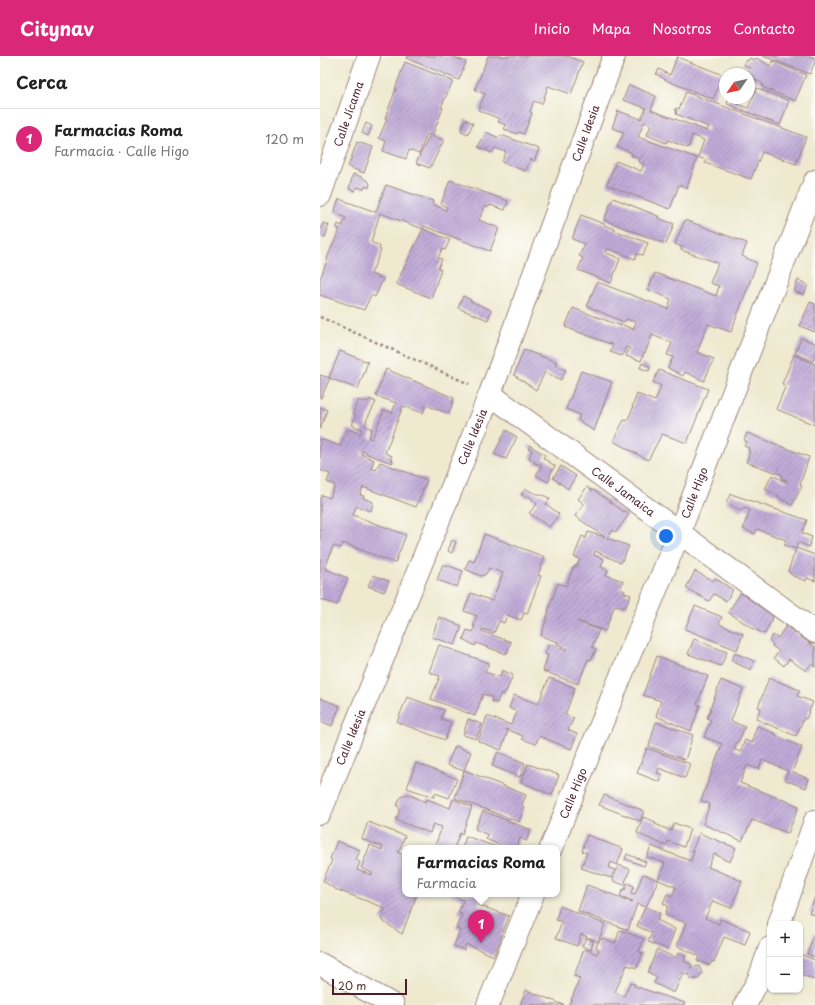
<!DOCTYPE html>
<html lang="es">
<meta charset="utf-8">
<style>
:root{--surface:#fff;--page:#f2f2f2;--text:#222;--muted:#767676;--line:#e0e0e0;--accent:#db2777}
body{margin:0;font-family:"Playpen Sans",sans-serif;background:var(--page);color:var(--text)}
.controls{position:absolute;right:12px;bottom:12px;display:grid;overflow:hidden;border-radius:8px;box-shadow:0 1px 3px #0004}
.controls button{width:36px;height:36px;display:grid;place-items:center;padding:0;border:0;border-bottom:1px solid var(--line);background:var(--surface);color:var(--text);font:20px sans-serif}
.compass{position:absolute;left:399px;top:12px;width:36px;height:36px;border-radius:50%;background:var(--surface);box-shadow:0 1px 3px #0004;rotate:236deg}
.scale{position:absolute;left:12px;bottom:10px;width:75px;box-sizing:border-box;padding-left:4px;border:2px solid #4a1f2b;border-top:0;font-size:11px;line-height:14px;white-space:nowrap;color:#4a1f2b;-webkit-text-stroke:3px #fdfcf7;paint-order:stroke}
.you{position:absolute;left:346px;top:480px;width:14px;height:14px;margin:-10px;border:3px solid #fff;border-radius:50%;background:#1a73e8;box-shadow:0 0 0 6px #1a73e833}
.badge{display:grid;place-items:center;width:26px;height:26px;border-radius:50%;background:var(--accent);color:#fff;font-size:13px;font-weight:700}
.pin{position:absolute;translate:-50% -33px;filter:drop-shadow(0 1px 2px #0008)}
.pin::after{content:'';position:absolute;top:21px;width:14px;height:12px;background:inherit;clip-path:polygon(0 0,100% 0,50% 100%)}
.popup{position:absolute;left:82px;top:789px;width:158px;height:52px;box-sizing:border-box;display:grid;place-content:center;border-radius:8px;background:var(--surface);filter:drop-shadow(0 1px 3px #0005);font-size:13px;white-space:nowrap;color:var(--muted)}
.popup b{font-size:15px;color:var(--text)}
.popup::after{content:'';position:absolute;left:50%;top:100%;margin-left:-8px;border:8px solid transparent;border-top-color:var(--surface)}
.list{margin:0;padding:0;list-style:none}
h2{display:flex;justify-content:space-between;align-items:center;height:52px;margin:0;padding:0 16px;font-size:17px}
h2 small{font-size:13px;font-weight:400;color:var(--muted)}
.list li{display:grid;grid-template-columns:26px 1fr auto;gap:12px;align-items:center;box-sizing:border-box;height:60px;padding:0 16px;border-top:1px solid var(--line)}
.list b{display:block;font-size:15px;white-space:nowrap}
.list p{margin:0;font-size:13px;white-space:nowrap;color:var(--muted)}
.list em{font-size:13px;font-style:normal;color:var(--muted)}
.map{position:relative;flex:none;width:495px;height:949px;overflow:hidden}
header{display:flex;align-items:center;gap:24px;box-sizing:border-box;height:56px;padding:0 20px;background:var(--accent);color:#fff}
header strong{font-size:19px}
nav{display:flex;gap:22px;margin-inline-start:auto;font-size:14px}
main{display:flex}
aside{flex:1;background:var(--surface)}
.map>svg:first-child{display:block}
.building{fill:url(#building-hatch)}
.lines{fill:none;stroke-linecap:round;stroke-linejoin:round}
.minor-casing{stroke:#9c847d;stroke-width:24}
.path{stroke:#9c847d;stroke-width:2.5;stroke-dasharray:3 3;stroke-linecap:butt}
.minor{stroke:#fff;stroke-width:22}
.labels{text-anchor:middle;stroke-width:3;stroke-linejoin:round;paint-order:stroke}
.street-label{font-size:11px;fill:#4a1f2b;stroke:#fdfcf7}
</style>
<header>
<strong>Citynav</strong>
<nav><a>Inicio</a><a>Mapa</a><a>Nosotros</a><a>Contacto</a></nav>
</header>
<main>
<aside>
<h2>Cerca<small></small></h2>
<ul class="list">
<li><span class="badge">1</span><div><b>Farmacias Roma</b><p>Farmacia · Calle Higo</p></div><em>120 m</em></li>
</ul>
</aside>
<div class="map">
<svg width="495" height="949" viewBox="0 0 495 949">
<defs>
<pattern id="building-hatch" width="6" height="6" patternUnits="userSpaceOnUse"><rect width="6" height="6" fill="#bfabd8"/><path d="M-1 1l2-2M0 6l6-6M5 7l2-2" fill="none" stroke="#9d8baf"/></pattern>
</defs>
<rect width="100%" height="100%" fill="#fdfcf7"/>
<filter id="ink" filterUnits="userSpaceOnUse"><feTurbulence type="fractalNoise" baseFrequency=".025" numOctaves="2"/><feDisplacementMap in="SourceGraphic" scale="8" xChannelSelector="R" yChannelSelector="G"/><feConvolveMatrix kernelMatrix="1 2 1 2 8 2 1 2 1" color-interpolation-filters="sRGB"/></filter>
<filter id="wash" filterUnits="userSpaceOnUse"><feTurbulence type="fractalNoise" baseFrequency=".012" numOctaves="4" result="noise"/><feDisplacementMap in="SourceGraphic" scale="16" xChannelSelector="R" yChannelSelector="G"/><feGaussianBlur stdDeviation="0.9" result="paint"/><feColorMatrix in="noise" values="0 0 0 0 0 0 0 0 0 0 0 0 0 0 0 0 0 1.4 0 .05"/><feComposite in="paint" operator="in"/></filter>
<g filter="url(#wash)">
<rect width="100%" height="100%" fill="#eee9cf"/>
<g id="blocks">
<!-- building -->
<g class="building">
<path d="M87,0H131L146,6L139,24L86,2Z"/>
<path d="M168,0H247L263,6L251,38L228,30L222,48L214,45L210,56L212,57L204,78L198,76L197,78L184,73L186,69L178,66L180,63L158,54L165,38L155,34Z"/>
<path d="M443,0H489L495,2V6L490,18Z"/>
<path d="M357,1L403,19L393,43L348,25L336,18L339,13L350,19Z"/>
<path d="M430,2L434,4L436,2L451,10L453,5L486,19L475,45L442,31L443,28L429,20V18H427L430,12L424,9L426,4L428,5Z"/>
<path d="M85,6L133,25L121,51L123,52L112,80L124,84L110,112L96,107L110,79L107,78L99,98L89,94L86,103L63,95L66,85L59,82L67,63L65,62L76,33H75Z"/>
<path d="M309,29L336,40L331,54L387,75L389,71L356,58L357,55L355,54L356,52L359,53L366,36L486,81L476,108L442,96L431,123L385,107L386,104L378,101L384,84L372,79L368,92L348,84L346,87L327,79L331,69L324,66L318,81L377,102L367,132L359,129L350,153L287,129L296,105L321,115L324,108L319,106L320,103L311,99L312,97L297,91L304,76L292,72L298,55L321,63L326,52L303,44Z"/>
<path d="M437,32L469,45L460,69L407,48L409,42H420L417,48L428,52Z"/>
<path d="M145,63L153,67L148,78L141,75Z"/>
<path d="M46,67L52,70L48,80L42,77Z"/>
<path d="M166,76L179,82L181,79L219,93L214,105L211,103L205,115L182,106L186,96L175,92L172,97L158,91Z"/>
<path d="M37,86L53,91L44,117L28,111Z"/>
<path d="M33,118L42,121L50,127L49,132L46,130L44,133L37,131L35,135L29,133Z"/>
<path d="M130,124L188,145L185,154L170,149L169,151L165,150L159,164L179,172L170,195L104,170L103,173L60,157L51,186L60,190L59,193L61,194L51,218L63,223L55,241L51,239L44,254L0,239V223L8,202H7L20,173L17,172L18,168L22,170L26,162L14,156L19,143L56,156L66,129L113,145L112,148L126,154L127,151L121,148Z"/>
<path d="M293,142L338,160V162L354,168L346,188L284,164Z"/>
<path d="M261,159L284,168V169L295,173L294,174L328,187L323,199L317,198L315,203L292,194L286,193L285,196L300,203L291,227L258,214L263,202L259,200L265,188L252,183Z"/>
<path d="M365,164L427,187L422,200L437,207L411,276L388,268L377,296L394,303L384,325L365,316L363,320L348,312L353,301L347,299L352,287L332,279L325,297L324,296L321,305L306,300L310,292L306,291L302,300L290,296L293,289L245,271L253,252L301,270V268L313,273L316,266L306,263L304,266L267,250L277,226L346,252L348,253L351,243L328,234L335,217L396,240L399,230L390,227L398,207L361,194L362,191L355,188Z"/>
<path d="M3,167L9,169L5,182L0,180V175Z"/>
<path d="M103,173L130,184L125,194L122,193L118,202L122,203L118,212L121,214L111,242L76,228Z"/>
<path d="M478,224L488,229L484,239L474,235Z"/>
<path d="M143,240L151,244L150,245L171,254L168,264L138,252Z"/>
<path d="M490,246L495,248V276L480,270Z"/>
<path d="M481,282L495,287V300L493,305L475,298Z"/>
<path d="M204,294L237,306L235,309L246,314L241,324L225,316L216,334L194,319Z"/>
<path d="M20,295L48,306L38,333L9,322Z"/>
<path d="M474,299L495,308V369L456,353L466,329L462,328Z"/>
<path d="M322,307L330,311L329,315L320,312Z"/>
<path d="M66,313L134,342L129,358L106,349L103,357L83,350L65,397L72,400L70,403L73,405L72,407L47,398V397L42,395L41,398L54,404L51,412L56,414L60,406L107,424L96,451L43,431L40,439L44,440L43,442L53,446L51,455L39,451H36L33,459L86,479L75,507L23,487L21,492L13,490L5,513L28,522L17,549L0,543V444L2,439L10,442L15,429L7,426L10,418L0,414V383L20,390L28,373L40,378L42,373L32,369L36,359L33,358L38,344L43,346L44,344L48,346L50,343L56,346L47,363L45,370L52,373L49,382L52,383L64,354L72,357L76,347L56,340Z"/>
<path d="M339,314L388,333L367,387L342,378L328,404L293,385L304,364L307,365L313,352L312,351L317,338L335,345L341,330L333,326Z"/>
<path d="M261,315L292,326L274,375L258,364L260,359L246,353Z"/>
<path d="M0,319L10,322L1,342H0Z"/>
<path d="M0,351L7,354L0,373Z"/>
<path d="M186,374L197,381L186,403L174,398Z"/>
<path d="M427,377L489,401L480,429L482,430L472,449L458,441L459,440L445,433L452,419L466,426L467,424L461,422L463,419L426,406L430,396L428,395L429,392L424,390L427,386L424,384Z"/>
<path d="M209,389L225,399L223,402L235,410L229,420L231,421L228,426L216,419L222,410L217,407L216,409L214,407L215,406L209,402L212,394L208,392Z"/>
<path d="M241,410L256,420L248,433L233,422Z"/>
<path d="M267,431L273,435L274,434L304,456L305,454L309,458L296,476L293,474L287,482L309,490L301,507L275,495L274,499L284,503L281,511L288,514L286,519L303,525L300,533L305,535L304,537L311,539L305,552L295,549L285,575L257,565L279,574L272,591L276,593L271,604L268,603L258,628L223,615L228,599L225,598L229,588L246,594L247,592L237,588L238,586L221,580L229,555H228L238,527L246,530L253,512H254L255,510H257L260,503L254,501L262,480L266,482L268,476L285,481L255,460L264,448L258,443Z"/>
<path d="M206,433L214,437L225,440L230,443L226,448L239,458L229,471L209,457L217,448L209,440L207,442L201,438Z"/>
<path d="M411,438L487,464L482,477L492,481L489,491L478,486L476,492L495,499V525L487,522L486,525L473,520L468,515L476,493L464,489L466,484L437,473L435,478L423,473L430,454L424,452L421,455L406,446Z"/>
<path d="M164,478L225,501L218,519L221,520L207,558L204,557L201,564L187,559L184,567L179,565L174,577L162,573L161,575L191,586L186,598L156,587L155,590L143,583L147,574L153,576L155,570H153L157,560L144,555L151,537L172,545L183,517L169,512L166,518L161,520L145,513L149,504L154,506Z"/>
<path d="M132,484L136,486L132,497L128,495Z"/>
<path d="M123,508L143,515L137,531L117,524Z"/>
<path d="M375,515L393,525L395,522L413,534L406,545L394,538L389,545L366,532Z"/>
<path d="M53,519L69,525L64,536L48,530Z"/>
<path d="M421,537L453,560L445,578L431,572H432L408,556Z"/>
<path d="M375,550L402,561L399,568L423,578L417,594L365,573Z"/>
<path d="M119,561L142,570L135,589L112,581Z"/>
<path d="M466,570L495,591V611L491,608L486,615L469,603L464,610L454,602L459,595L452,590L453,588L449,585L453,579L458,582Z"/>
<path d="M374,583L407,596L401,610L368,598Z"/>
<path d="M119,589L169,607L165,616L180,621L182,614L193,619L186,636L185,635L184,639L181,637L177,647L171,645L172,641L163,638L155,660L111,643L120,620L109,616Z"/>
<path d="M415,597L434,605L431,614L411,605Z"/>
<path d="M337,600L388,620L377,648L380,649L371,675L336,660L341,645L323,639Z"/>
<path d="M229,622L255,632L245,659L254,662L248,674L257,678L251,693L219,680L216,688L202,683L203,680L186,673V674L188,675L181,694L158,685L167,660L191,669L197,656L189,652L194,639L218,648Z"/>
<path d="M449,622L480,634L477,640L493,646L486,663L484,662L476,680L436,663L441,652L438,651Z"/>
<path d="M401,624L423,633L411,665L425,671L418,686H417L414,693L420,696L425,684L433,687L434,685L432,684L437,670L456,678V680L482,691L472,716L489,723L486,732L465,724L468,715L442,704L439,713L427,709L420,727L479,750L468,777L432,764L422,785L383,768L390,748L381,745L402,688L384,681L391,664L387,662L391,653H390Z"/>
<path d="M87,641L124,654L121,663L131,666L125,684L77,666Z"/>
<path d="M0,642L20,650L12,670L0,665Z"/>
<path d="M148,663L162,668L156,683L143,679Z"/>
<path d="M336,666L373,679L365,704L329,690Z"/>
<path d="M135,690L151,696L144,714L206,739L202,749L204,752L199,766L135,742L144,715L127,709Z"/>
<path d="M327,692L370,708L365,722L339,712L337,717L342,719L340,726L317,717Z"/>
<path d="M178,696L205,707L200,721L172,710Z"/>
<path d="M96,707L137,723L129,742L115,737L114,741L87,732Z"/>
<path d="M208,708L239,719L232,739L201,726Z"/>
<path d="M87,738L106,746L107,743L130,752L133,743L152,751L142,778L140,777L134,792H114L122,771L113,768L110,777L76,764L80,754L77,749L81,741Z"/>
<path d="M284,739L324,755L320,765L279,749Z"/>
<path d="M163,755L211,774L206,785L200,782L196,792H186L166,783L168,779L155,773Z"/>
<path d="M323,761L336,766L335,768L351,775L354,767L370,773L364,791L348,785L346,790L317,777Z"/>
<path d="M48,766L85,780L78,797L84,799L85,796V838H97L82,878L61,864L65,852L15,833L3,825L12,804L10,803L17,785L40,794L36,804L40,806L37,814L52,819V817L41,812L50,789L62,794L63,791L42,783Z"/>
<path d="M379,777L416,792L410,806L403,803V802L394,798L388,811L422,825L411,852L393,845L385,862L399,868L400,863L430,875L425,889L404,881L394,906L392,905L390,909L377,905L379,900L357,890L366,867L345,859L348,850L343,847L347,838L352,840L356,831L338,824L326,851L340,857L337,864L355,873L348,893L328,886L332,877L317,870L325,851L317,848L308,874L258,855L267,829L312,846L313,845L300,840L303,833L305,834L307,827L314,830L311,837L315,838L323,818L338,824L345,807L327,801L331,790L371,805L374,795H372Z"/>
<path d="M267,779L303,793L297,809L291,806L289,812L295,814L291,822L261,812L267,797L262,795Z"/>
<path d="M146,780L179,792H142Z"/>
<path d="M307,798L326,806L324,810L305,803Z"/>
<path d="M298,809L310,813L304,829L293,825Z"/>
<path d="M129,838H162L158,849L189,860L174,900L146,888L144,894L134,890L140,874L136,872L142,858L138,857L143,844Z"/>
<path d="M495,841V859L489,857Z"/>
<path d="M240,850L285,868L278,886L261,878L257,890L236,882L242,866L236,864Z"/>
<path d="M300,874L324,883L319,896L323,897L317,912L307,909L295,936L304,940L310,927L315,928L314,930L365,947L364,949H249L260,922L254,920L264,893L277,898L279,893L276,891L280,883L282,884L283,882L295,887Z"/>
<path d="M495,876V901L487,898Z"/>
<path d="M266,882L273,885L271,894L262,890Z"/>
<path d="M337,893L355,902L358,897L366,900L364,905L372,909L370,912L379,910L382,917L378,923H371L368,917V919L363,917L354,937L334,927L337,921L328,916Z"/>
<path d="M480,898L495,904V924L480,918Z"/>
<path d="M206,934L244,949H200Z"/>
</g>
</g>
</g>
<g filter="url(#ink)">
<use href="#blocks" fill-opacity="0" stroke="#9c847d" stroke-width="1"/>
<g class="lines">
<defs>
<g id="minor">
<path id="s1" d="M0,139L49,0"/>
<path id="s2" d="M170,338L495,576"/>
<path id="s3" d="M0,757L170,338L294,0"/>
<path id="s4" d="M231,792L359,477L495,125"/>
<path d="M459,868L495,765"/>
<path d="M0,908L73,949"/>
<path d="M168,949L213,838"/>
<path d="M425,949L439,923L450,892"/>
</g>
</defs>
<!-- minor casing -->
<use href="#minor" class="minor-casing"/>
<!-- path -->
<path class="path" d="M0,261L149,328"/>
<!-- minor -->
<use href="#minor" class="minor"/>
</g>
</g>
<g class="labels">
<!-- street labels -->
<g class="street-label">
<text dy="4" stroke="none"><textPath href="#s1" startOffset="86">Calle Jícama</textPath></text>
<text dy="4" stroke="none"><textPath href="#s3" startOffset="730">Calle Idesia</textPath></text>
<text dy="4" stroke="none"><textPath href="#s3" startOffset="406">Calle Idesia</textPath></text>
<text dy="4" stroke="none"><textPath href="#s2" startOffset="165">Calle Jamaica</textPath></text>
<text dy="4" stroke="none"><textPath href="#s4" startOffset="383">Calle Higo</textPath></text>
<text dy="4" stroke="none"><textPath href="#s3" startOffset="82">Calle Idesia</textPath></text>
<text dy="4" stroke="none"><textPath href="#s4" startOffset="59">Calle Higo</textPath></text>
</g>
</g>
</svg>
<div class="controls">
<button>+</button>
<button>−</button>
</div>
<svg class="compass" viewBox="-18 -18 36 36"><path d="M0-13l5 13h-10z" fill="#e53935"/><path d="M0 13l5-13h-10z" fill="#767676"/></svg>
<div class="scale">20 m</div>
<div class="you"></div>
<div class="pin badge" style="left:161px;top:887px">1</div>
<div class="popup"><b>Farmacias Roma</b>Farmacia</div>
</div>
</main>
